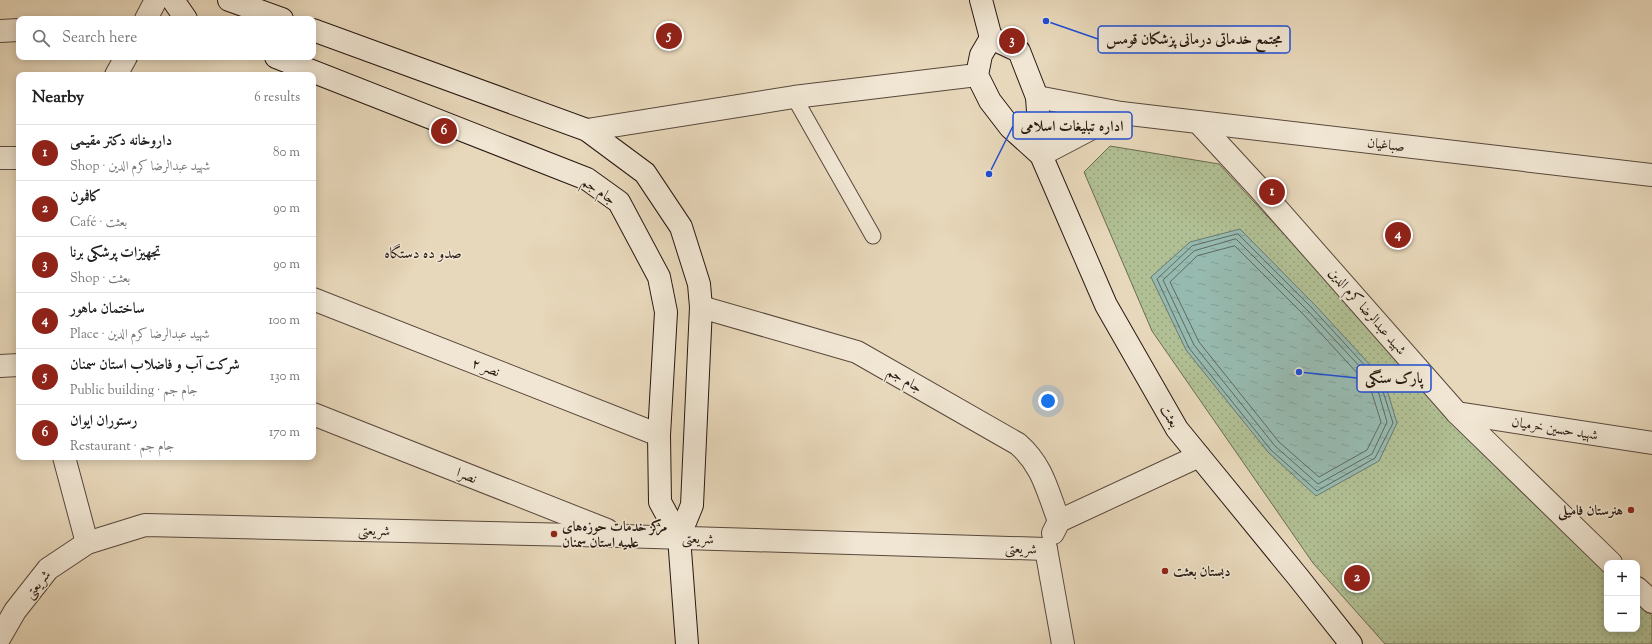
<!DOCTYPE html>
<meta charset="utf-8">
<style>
:root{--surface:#fff;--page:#f2f2f2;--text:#222;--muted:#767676;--line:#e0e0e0;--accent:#8f2418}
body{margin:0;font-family:"Sorts Mill Goudy",Amiri,serif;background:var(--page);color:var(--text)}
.controls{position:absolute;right:12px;bottom:12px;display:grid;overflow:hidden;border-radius:8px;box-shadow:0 2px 10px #0003}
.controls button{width:36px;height:36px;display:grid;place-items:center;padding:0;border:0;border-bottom:1px solid var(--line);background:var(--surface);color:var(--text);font:20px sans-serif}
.you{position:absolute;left:1048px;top:401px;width:14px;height:14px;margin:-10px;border:3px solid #fff;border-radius:50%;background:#1a73e8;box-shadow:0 0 0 6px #1a73e833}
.badge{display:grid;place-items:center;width:26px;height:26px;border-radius:50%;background:var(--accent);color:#fff;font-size:13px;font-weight:700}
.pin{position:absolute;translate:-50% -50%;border:2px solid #fff;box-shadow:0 1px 4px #0006}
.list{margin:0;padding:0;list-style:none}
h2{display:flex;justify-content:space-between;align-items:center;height:52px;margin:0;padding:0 16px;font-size:17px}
h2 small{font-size:13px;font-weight:400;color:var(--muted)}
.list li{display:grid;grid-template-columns:26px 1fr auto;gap:12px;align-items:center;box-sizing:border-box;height:56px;padding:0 16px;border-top:1px solid var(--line)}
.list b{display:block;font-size:15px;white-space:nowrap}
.list p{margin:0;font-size:13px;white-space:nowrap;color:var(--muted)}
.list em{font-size:13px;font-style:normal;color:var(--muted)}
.icon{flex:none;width:22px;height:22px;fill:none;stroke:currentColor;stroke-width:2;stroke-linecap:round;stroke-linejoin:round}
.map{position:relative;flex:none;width:1652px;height:644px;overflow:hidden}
.search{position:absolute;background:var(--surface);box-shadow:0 2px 10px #0003;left:16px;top:16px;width:300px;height:44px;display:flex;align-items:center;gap:10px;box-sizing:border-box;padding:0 14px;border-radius:8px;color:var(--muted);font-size:15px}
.panel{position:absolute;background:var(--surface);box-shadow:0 2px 10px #0003;left:16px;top:72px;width:300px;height:388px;border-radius:8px}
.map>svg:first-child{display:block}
.park{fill:url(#park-dots);stroke:#6c6c52}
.water{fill:url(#water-ripples);stroke:#6b7970}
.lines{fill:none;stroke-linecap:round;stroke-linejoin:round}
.shore{stroke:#606960;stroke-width:1}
.lane-casing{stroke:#58483c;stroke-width:17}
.street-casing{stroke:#58483c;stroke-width:24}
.secondary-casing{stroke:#281811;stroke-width:24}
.lane{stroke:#f0e6d3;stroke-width:15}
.street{stroke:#f0e6d3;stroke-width:22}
.secondary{stroke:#f0e6d3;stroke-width:22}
.poi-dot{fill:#8f2418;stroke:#f0e6d3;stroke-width:1.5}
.labels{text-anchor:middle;stroke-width:3;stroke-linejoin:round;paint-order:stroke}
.street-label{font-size:14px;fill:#281811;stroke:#f0e6d3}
.poi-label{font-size:14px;font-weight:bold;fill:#281811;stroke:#f0e6d3;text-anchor:start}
.neighbourhood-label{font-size:15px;fill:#281811;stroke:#f0e6d3}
.leader{fill:none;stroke:#1d4ed8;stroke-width:1.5}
.callout-dot{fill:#1d4ed8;stroke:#f0e6d3;stroke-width:1.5}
.callout{fill:#f0e6d3;stroke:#1d4ed8;stroke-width:1.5}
.callout-label{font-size:15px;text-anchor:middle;font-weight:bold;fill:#281811}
</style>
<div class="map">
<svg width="1652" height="644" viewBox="0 0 1652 644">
<defs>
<pattern id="park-dots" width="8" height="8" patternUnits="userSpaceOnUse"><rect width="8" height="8" fill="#b1c094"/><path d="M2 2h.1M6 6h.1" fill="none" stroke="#98a47f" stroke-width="1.8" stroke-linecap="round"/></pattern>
<pattern id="water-ripples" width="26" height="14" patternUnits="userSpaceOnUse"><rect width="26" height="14" fill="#97bab0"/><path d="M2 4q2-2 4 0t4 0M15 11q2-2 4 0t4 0" fill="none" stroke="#829f96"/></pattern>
</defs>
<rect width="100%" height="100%" fill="#e8d8bb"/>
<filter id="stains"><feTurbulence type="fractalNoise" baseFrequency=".005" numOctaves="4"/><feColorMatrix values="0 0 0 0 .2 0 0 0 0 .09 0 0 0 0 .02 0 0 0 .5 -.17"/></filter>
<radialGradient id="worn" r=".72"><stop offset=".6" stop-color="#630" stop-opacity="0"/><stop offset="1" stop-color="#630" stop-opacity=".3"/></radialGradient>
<!-- park -->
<path class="park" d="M1110,146L1219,164L1266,215L1607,569V629H1637V600L1652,616V644H1385L1313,563L1152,331L1084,172Z"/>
<!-- water -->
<path class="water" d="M1240,229L1315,305L1384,380L1397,423L1379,461L1316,496L1268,452L1186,350L1151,277L1190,242Z"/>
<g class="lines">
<!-- shore -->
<g class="shore">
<path d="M1238,234L1312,308L1380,382L1393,423L1375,458L1317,491L1271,450L1189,348L1157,279L1192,246Z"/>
<path d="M1236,239L1308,311L1376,384L1387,422L1372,454L1318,484L1275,446L1194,345L1163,280L1194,251Z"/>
<path d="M1235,246L1304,315L1370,387L1381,422L1367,450L1319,477L1279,442L1199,342L1170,282L1197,256Z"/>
</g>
<defs>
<path id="lane" d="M794,97L873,236"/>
<g id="street">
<path d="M146,19L156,0"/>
<path d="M0,31L19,30"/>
<path d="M116,75L126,57"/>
<path d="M1037,97L1121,113L1652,175"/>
<path d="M1198,122L1257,186L1457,413L1611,563"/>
<path d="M587,130L794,97L977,75"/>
<path d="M1041,155L1121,113"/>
<path d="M0,158H19"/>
<path d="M313,299L659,435"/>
<path d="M701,307L857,352L1018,444C1043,466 1047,490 1059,521"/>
<path d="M0,366L19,365"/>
<path d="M1457,413L1652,443"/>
<path d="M313,414L607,530"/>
<path d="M64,457L87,543"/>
<path d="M1053,533L1059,521L1199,456"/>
<path d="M1046,549L1063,644"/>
<path d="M1637,588L1652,602"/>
<path d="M0,637L15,611L48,569L87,543L145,525L621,536L1046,549"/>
</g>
<g id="secondary">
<path d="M173,0L186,19"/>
<path d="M229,0L282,19"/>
<path d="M981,0L991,38"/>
<path d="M313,30L587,130L645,173L681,227L699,284L701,307L692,505L679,537"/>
<path d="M276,57L587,179L619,202L659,277L666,312L659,435L660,502L679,537L687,644"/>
<path d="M1041,155L1010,127L990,101L977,75L981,55L991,38L1019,51L1037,97L1041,155L1106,305L1177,429L1298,577L1351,644"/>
</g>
</defs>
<!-- lane casing -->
<use href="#lane" class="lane-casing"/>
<!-- street casing -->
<use href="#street" class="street-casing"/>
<!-- secondary casing -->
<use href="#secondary" class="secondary-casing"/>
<!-- lane -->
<use href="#lane" class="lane"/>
<!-- street -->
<use href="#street" class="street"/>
<!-- secondary -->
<use href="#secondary" class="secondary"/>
</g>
<!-- markers -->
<g class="poi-dot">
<circle cx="1631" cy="510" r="4"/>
<circle cx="554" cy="534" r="4"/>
<circle cx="1165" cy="571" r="4"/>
</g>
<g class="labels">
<!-- street labels -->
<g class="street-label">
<text transform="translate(1386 144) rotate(7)" y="5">صباغیان</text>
<text transform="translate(599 190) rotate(34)" y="5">جام جم</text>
<text transform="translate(1368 311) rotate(49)" y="5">شهید عبدالرضا کرم الدین</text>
<text transform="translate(486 367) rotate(21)" y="5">نصر ۲</text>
<text transform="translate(905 379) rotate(30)" y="5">جام جم</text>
<text transform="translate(1170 416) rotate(59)" y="5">بعثت</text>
<text transform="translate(1555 428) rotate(9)" y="5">شهید حسین خرمیان</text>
<text transform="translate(467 475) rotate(22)" y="5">نصرا</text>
<text transform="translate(374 530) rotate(1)" y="5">شریعتی</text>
<text transform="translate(698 538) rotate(2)" y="5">شریعتی</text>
<text transform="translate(1021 548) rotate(2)" y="5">شریعتی</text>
<text transform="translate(37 584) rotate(-50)" y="5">شریعتی</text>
</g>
<!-- poi labels -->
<g class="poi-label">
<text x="1623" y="515" text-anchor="end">هنرستان فامیلی</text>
<text x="562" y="531">مرکز خدمات حوزه‌های<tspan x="562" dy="16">علمیه استان سمنان</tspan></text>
<text x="1173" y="576">دبستان بعثت</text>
</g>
<!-- neighbourhood labels -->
<g class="neighbourhood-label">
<text x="423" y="258">صدو ده دستگاه</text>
</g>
</g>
<!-- callouts -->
<path class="leader" d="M1046 21L1098 39M989 174L1013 126M1299 372L1357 378"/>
<g class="callout-dot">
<circle cx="1046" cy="21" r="4"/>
<circle cx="989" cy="174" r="4"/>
<circle cx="1299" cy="372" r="4"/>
</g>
<g class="callout">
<rect x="1098" y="26" width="192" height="27" rx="4"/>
<rect x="1013" y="112" width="119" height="27" rx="4"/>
<rect x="1357" y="365" width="74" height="27" rx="4"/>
</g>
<g class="callout-label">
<text x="1194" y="44">مجتمع خدماتی درمانی پزشکان قومس</text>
<text x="1072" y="131">اداره تبلیغات اسلامی</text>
<text x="1394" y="383">پارک سنگی</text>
</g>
<rect width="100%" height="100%" filter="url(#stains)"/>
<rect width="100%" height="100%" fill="url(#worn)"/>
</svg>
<div class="controls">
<button>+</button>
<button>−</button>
</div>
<div class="you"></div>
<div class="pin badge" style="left:1272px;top:192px">1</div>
<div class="pin badge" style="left:1357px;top:578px">2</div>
<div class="pin badge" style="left:1012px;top:41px">3</div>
<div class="pin badge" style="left:1398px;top:235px">4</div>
<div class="pin badge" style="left:669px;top:36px">5</div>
<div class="pin badge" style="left:444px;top:131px">6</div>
<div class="search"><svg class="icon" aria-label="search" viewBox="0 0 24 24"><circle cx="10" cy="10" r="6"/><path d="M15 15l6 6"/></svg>Search here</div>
<section class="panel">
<h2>Nearby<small>6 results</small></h2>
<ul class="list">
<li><span class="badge">1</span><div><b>داروخانه دکتر مقیمی</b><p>Shop · شهید عبدالرضا کرم الدین</p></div><em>80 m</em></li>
<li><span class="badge">2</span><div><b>کافمون</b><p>Café · بعثت</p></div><em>90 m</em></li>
<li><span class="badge">3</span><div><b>تجهیزات پرشکی برنا</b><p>Shop · بعثت</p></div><em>90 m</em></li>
<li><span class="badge">4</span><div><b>ساختمان ماهور</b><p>Place · شهید عبدالرضا کرم الدین</p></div><em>100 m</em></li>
<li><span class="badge">5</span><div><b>شرکت آب و فاضلاب استان سمنان</b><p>Public building · جام جم</p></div><em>130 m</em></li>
<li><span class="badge">6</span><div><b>رستوران ایوان</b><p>Restaurant · جام جم</p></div><em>170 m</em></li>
</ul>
</section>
</div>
